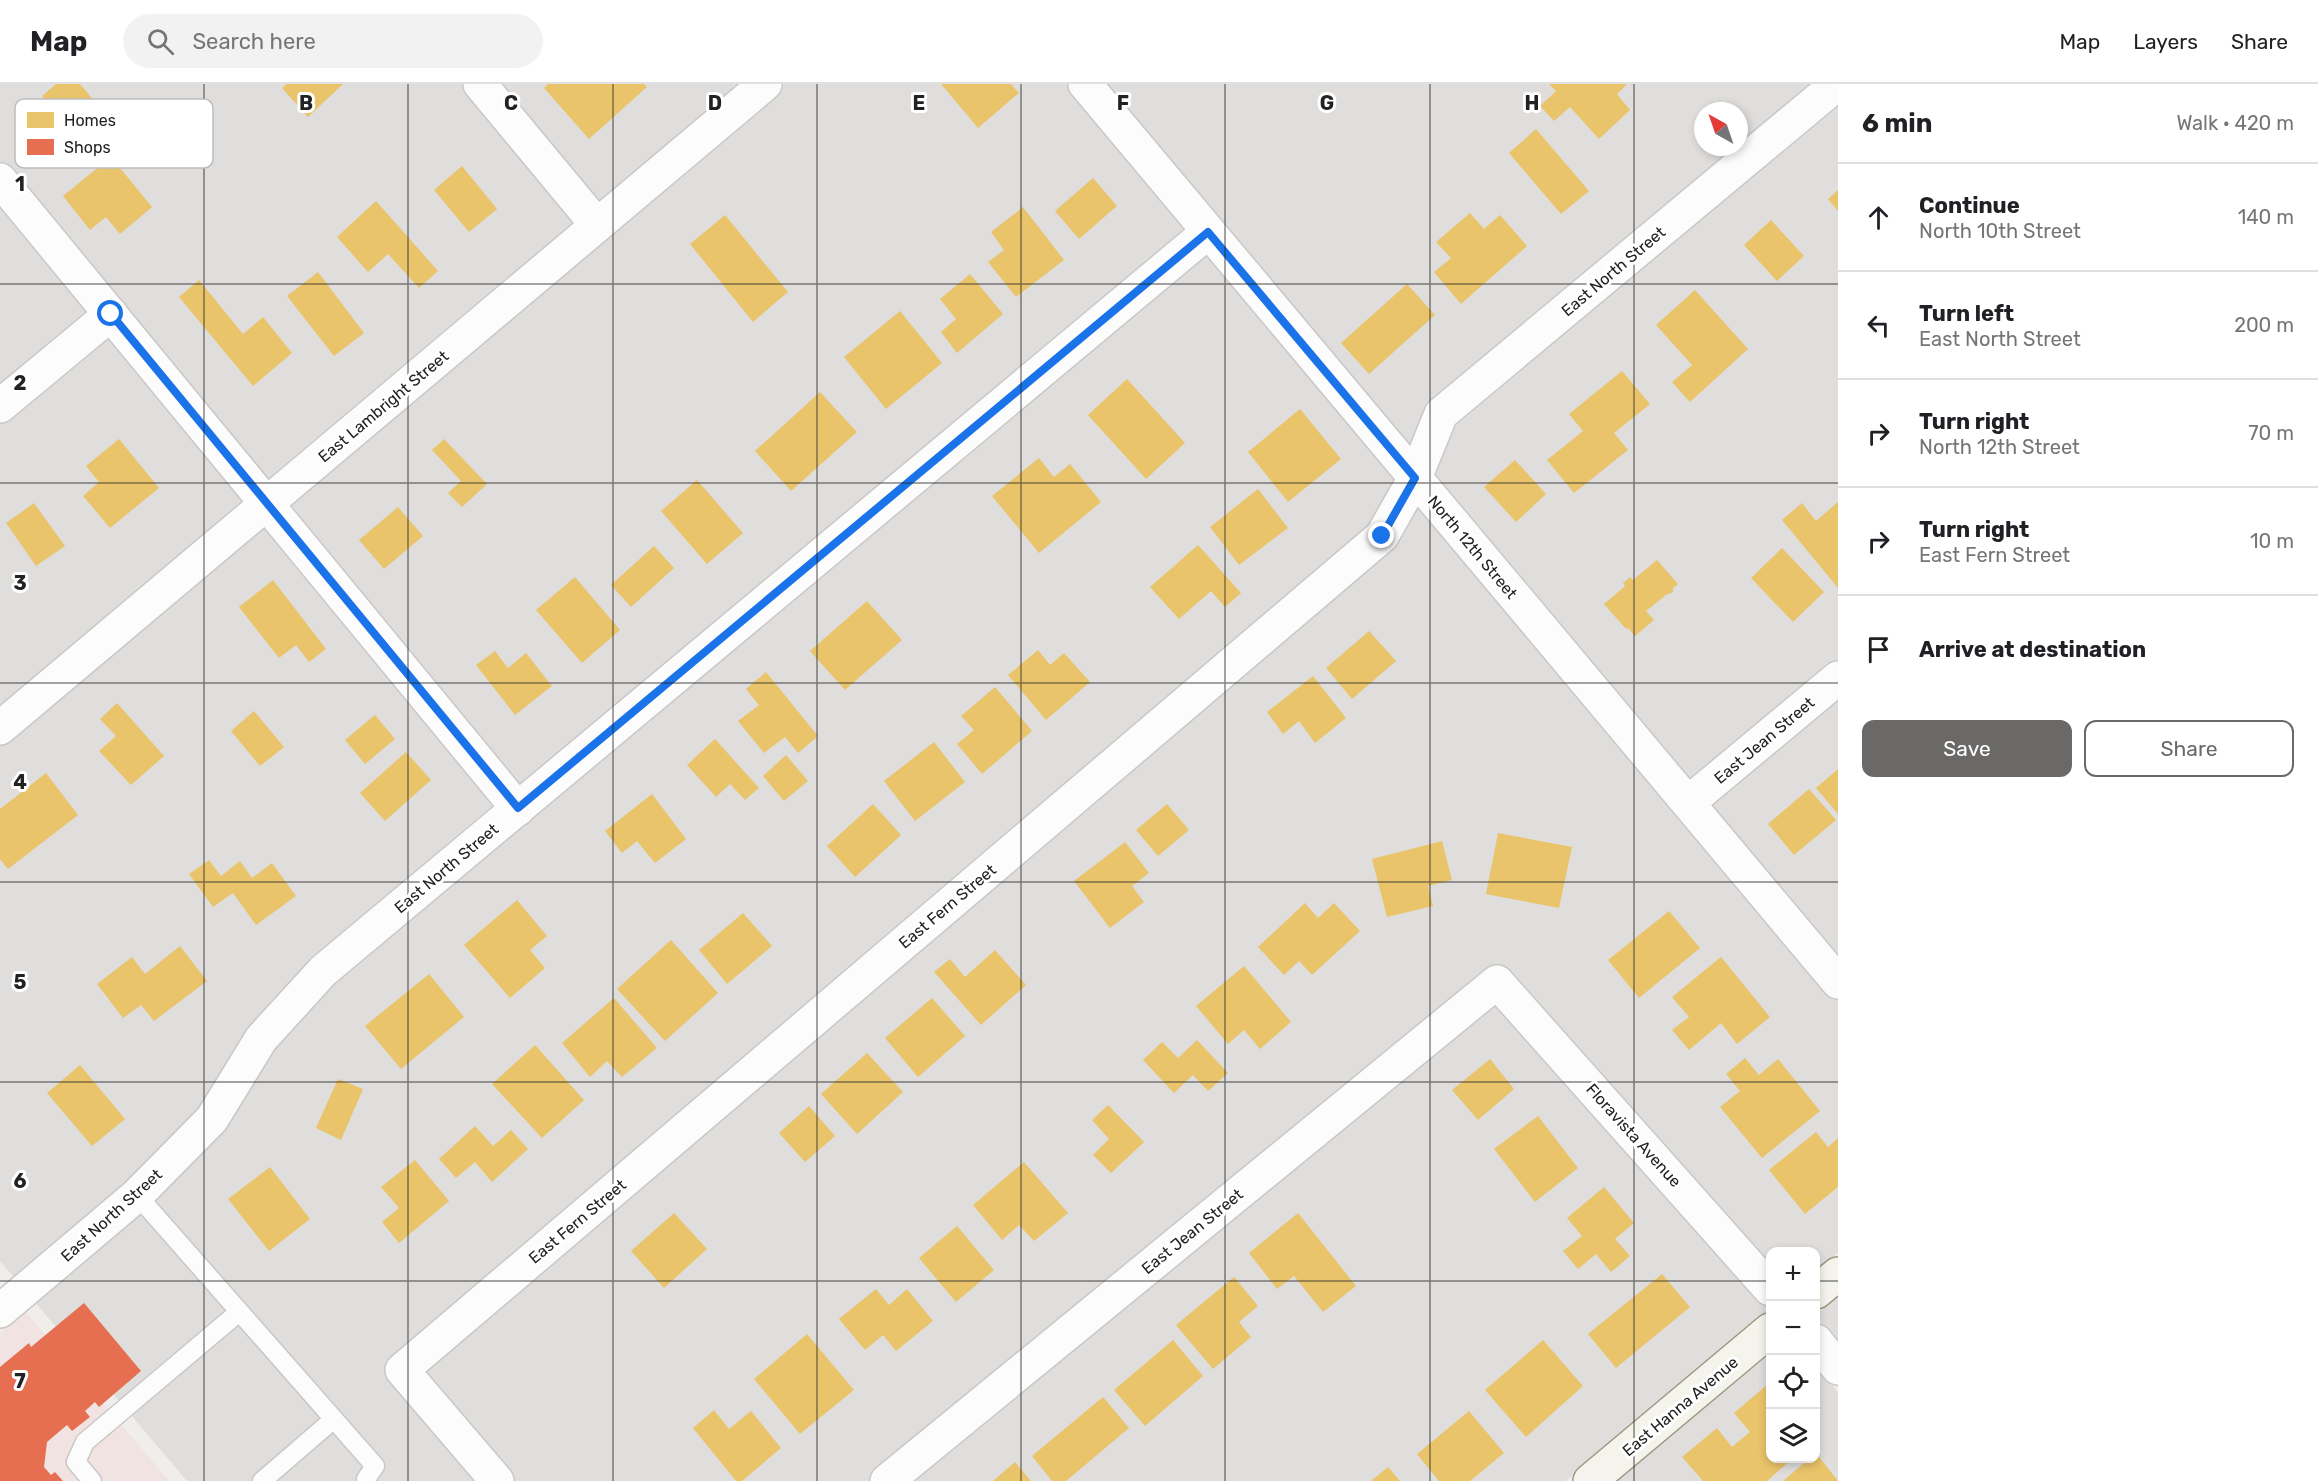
<!DOCTYPE html>
<meta charset="utf-8">
<style>
:root{--surface:#fff;--page:#f2f2f2;--text:#202124;--muted:#757577;--line:#e0e0e0;--accent:#6a6968}
body{margin:0;font-family:Rubik,sans-serif;background:var(--page);color:var(--text)}
.controls{position:absolute;right:18px;bottom:18px;display:grid;overflow:hidden;border-radius:12px;box-shadow:0 3px 9px #0003}
.controls button{width:54px;height:54px;display:grid;place-items:center;padding:0;border:0;border-bottom:2px solid var(--line);background:var(--surface);color:var(--text);font:30px sans-serif}
.compass{position:absolute;left:1694px;top:18px;width:54px;height:54px;border-radius:50%;background:var(--surface);box-shadow:0 3px 9px #0003;rotate:320deg}
.stop{position:absolute;width:18px;height:18px;margin:-14px;border:4px solid #1a73e8;border-radius:50%;background:#fff}
.stop.end{background:#1a73e8;border-color:#fff;box-shadow:0 2px 6px #0008}
.list{margin:0;padding:0;list-style:none}
h2{display:flex;justify-content:space-between;align-items:center;height:78px;margin:0;padding:0 24px;font-size:26px}
h2 small{font-size:20px;font-weight:400;color:var(--muted)}
.list li{display:grid;grid-template-columns:39px 1fr auto;gap:18px;align-items:center;box-sizing:border-box;height:108px;padding:0 24px;border-top:2px solid var(--line)}
.list b{display:block;font-size:22px;white-space:nowrap}
.list p{margin:0;font-size:20px;white-space:nowrap;color:var(--muted)}
.list em{font-size:20px;font-style:normal;color:var(--muted)}
.actions{display:flex;gap:12px;padding:18px 24px}
.actions a{flex:1;padding:14px 0;border:2px solid var(--accent);border-radius:12px;text-align:center;font-size:21px;color:var(--accent)}
.actions .main{background:var(--accent);color:#fff}
.icon{flex:none;width:33px;height:33px;fill:none;stroke:currentColor;stroke-width:2;stroke-linecap:round;stroke-linejoin:round}
.map{position:relative;flex:none;width:1838px;height:1397px;overflow:hidden}
header{display:flex;align-items:center;gap:36px;box-sizing:border-box;height:84px;padding:0 30px;background:var(--surface);border-bottom:2px solid var(--line)}
header strong{font-size:28px}
nav{display:flex;gap:33px;margin-inline-start:auto;font-size:21px}
.search{width:420px;height:54px;background:var(--page);display:flex;align-items:center;gap:15px;box-sizing:border-box;padding:0 21px;border-radius:33px;color:var(--muted);font-size:22px}
main{display:flex}
aside{flex:1;background:var(--surface)}
.map>svg:first-child{display:block}
.residential{fill:#dfdedc;fill-rule:evenodd}
.commercial{fill:#f1e3e1}
.homes{fill:#e9c46a}
.shops{fill:#e76f51}
.lines{fill:none;stroke-linecap:round;stroke-linejoin:round}
.lane-casing{stroke:#c9c8c7;stroke-width:21}
.street-casing{stroke:#c9c8c7;stroke-width:36}
.secondary-casing{stroke:#999a82;stroke-width:36}
.lane{stroke:#fdfcfc;stroke-width:18}
.street{stroke:#fdfcfc;stroke-width:33}
.secondary{stroke:#f4f4ed;stroke-width:33}
.route{stroke:#1a73e8;stroke-width:8}
.grid{fill:none;stroke:#222;stroke-width:1.5;stroke-opacity:0.55}
.labels{text-anchor:middle;stroke-width:6;stroke-linejoin:round;paint-order:stroke}
.street-label{font-size:16px;fill:#222;stroke:#fff}
.key{fill:#fff;stroke:#bdbdbd;stroke-width:1.5}
.key-label{font-size:16px;fill:#222}
.grid-label{font-size:20px;text-anchor:middle;font-weight:bold;fill:#222;stroke:#fff;stroke-width:6;stroke-linejoin:round;paint-order:stroke}
</style>
<header>
<strong>Map</strong>
<div class="search"><svg class="icon" aria-label="search" viewBox="0 0 24 24"><circle cx="10" cy="10" r="6"/><path d="M15 15l6 6"/></svg>Search here</div>
<nav><a>Map</a><a>Layers</a><a>Share</a></nav>
</header>
<main>
<div class="map">
<svg width="1838" height="1397" viewBox="0 0 1838 1397">
<rect width="100%" height="100%" fill="#f0eeeb"/>
<!-- residential -->
<g class="residential">
<path d="M0,0H1838V1169L1816,1187V1168H1770V1225L1566,1397H187L0,1177ZM1703,27H1739V63H1703Z"/>
<path d="M1838,1212V1260L1816,1231Z"/>
<path d="M1770,1269V1374H1816V1281L1838,1308V1397H1618Z"/>
</g>
<!-- commercial -->
<path class="commercial" d="M26,1228L169,1397H0V1250Z"/>
<!-- homes -->
<g class="homes">
<path d="M56,0H80L106,31L77,55L42,12Z"/>
<path d="M287,0H343L308,33L282,4Z"/>
<path d="M548,0H644L647,3L589,55L544,4Z"/>
<path d="M941,0H1011L1019,9L978,44Z"/>
<path d="M1549,0H1627L1617,10L1630,26L1599,55L1570,23L1554,37L1540,22L1556,7Z"/>
<path d="M1536,45L1589,107L1561,130L1509,69Z"/>
<path d="M111,73L152,123L120,150L106,133L90,146L63,112Z"/>
<path d="M462,82L497,125L469,148L434,106Z"/>
<path d="M1093,94L1117,122L1079,155L1055,127Z"/>
<path d="M1838,106V127L1828,115Z"/>
<path d="M376,117L438,187L419,204L388,170L368,188L337,153Z"/>
<path d="M1023,123L1064,176L1016,213L988,178L1004,166L991,148Z"/>
<path d="M1470,129L1484,145L1500,131L1527,162L1461,220L1434,188L1451,174L1436,158Z"/>
<path d="M725,131L788,208L753,238L690,160Z"/>
<path d="M1771,136L1804,172L1777,197L1744,161Z"/>
<path d="M318,188L364,249L334,272L287,212Z"/>
<path d="M970,190L1003,230L957,269L941,248L956,235L940,215Z"/>
<path d="M199,196L243,250L263,233L292,269L253,302L179,213Z"/>
<path d="M1407,200L1435,231L1369,290L1341,259Z"/>
<path d="M1695,206L1748,265L1690,318L1672,298L1692,281L1656,241Z"/>
<path d="M900,227L942,279L886,325L844,273Z"/>
<path d="M1622,287L1650,320L1614,349L1628,366L1574,409L1547,376L1583,347L1569,330Z"/>
<path d="M1127,295L1185,359L1146,395L1088,331Z"/>
<path d="M820,308L857,348L791,407L755,367Z"/>
<path d="M1300,325L1341,375L1288,418L1248,368Z"/>
<path d="M119,355L159,404L110,444L83,412L99,398L86,382Z"/>
<path d="M444,355L487,400L462,423L448,409L461,397L432,366Z"/>
<path d="M1039,374L1054,393L1070,380L1101,418L1039,469L992,412Z"/>
<path d="M1515,376L1546,410L1516,438L1484,403Z"/>
<path d="M697,396L743,449L707,480L661,427Z"/>
<path d="M1258,405L1288,444L1239,481L1210,443Z"/>
<path d="M1838,418V504L1782,436L1802,419L1816,437Z"/>
<path d="M34,419L65,462L36,482L6,439Z"/>
<path d="M398,423L423,452L384,485L359,456Z"/>
<path d="M1198,461L1241,509L1225,523L1211,507L1179,535L1150,503Z"/>
<path d="M654,462L674,484L631,523L611,501Z"/>
<path d="M1782,464L1824,508L1793,538L1751,494Z"/>
<path d="M1657,476L1678,500L1673,504V508L1666,511L1646,527L1654,536L1635,552L1628,544L1626,545L1604,520L1625,502L1623,499L1630,493L1633,496Z"/>
<path d="M575,493L620,546L582,579L536,526Z"/>
<path d="M273,496L326,565L309,578L296,561L279,574L239,523Z"/>
<path d="M867,517L902,556L845,606L810,567Z"/>
<path d="M1369,547L1396,577L1352,615L1326,584Z"/>
<path d="M1038,566L1050,581L1064,569L1090,598L1046,636L1008,591Z"/>
<path d="M495,567L508,584L526,569L552,602L515,631L476,581Z"/>
<path d="M766,588L818,652L798,669L785,653L764,669L738,637L759,621L746,605Z"/>
<path d="M1313,592L1346,634L1315,659L1299,637L1283,650L1267,628Z"/>
<path d="M995,603L1032,647L982,690L957,660L974,646L961,632Z"/>
<path d="M117,619L164,672L131,701L99,667L116,652L100,635Z"/>
<path d="M254,627L284,663L260,682L231,647Z"/>
<path d="M375,631L395,655L365,680L345,656Z"/>
<path d="M715,655L759,704L745,716L730,700L716,713L687,681Z"/>
<path d="M934,658L965,698L915,737L884,697Z"/>
<path d="M406,668L431,696L385,737L360,709Z"/>
<path d="M786,671L808,697L784,717L763,692Z"/>
<path d="M1838,685V730L1816,704Z"/>
<path d="M46,689L78,731L8,785L0,775V725Z"/>
<path d="M1809,705L1836,736L1794,771L1768,740Z"/>
<path d="M652,710L686,755L655,779L637,757L622,769L605,747Z"/>
<path d="M873,720L901,751L855,793L827,762Z"/>
<path d="M1167,720L1189,746L1158,772L1136,746Z"/>
<path d="M1498,749L1572,763L1559,824L1486,810Z"/>
<path d="M1442,757L1452,796L1428,802L1433,822L1387,833L1372,775Z"/>
<path d="M1125,758L1149,789L1132,802L1144,818L1110,844L1074,797Z"/>
<path d="M209,776L221,792L240,777L252,794L272,779L296,812L256,841L233,809L213,823L189,790Z"/>
<path d="M517,816L547,852L530,866L545,884L510,914L464,861Z"/>
<path d="M1305,819L1318,834L1334,819L1360,847L1312,891L1299,877L1284,891L1258,863Z"/>
<path d="M1669,827L1700,864L1639,914L1608,876Z"/>
<path d="M743,829L772,862L727,900L699,866Z"/>
<path d="M671,856L718,909L665,957L617,905Z"/>
<path d="M180,862L207,897L154,937L141,921L123,934L97,900L132,873L145,890Z"/>
<path d="M995,866L1026,901L981,941L934,888L950,875L965,893Z"/>
<path d="M1721,873L1770,933L1737,960L1721,939L1689,966L1672,946L1689,933L1672,913Z"/>
<path d="M1244,882L1291,938L1260,965L1244,946L1228,960L1196,922Z"/>
<path d="M429,890L464,933L401,985L365,942Z"/>
<path d="M614,914L657,964L622,993L607,977L590,993L562,959Z"/>
<path d="M932,914L965,952L918,993L885,954Z"/>
<path d="M1197,956L1228,989L1208,1007L1193,991L1174,1009L1143,976L1162,958L1178,974Z"/>
<path d="M535,961L584,1016L542,1054L492,1000Z"/>
<path d="M867,969L903,1008L857,1050L821,1010Z"/>
<path d="M1745,974L1759,991L1778,975L1820,1027L1762,1074L1720,1023L1740,1007L1726,990Z"/>
<path d="M1490,975L1514,1005L1478,1036L1452,1006Z"/>
<path d="M80,981L125,1035L92,1062L47,1009Z"/>
<path d="M338,995L363,1005L341,1056L316,1044Z"/>
<path d="M1108,1021L1144,1058L1111,1089L1093,1071L1109,1055L1092,1036Z"/>
<path d="M809,1022L835,1052L805,1078L779,1049Z"/>
<path d="M1538,1032L1578,1084L1535,1118L1494,1065Z"/>
<path d="M475,1042L493,1062L511,1046L528,1065L492,1098L475,1078L456,1094L439,1075Z"/>
<path d="M1816,1048L1828,1063L1838,1054V1103L1805,1130L1769,1086Z"/>
<path d="M415,1076L449,1117L399,1159L382,1138L399,1124L381,1103Z"/>
<path d="M1024,1078L1068,1129L1034,1157L1019,1141L1002,1156L973,1121Z"/>
<path d="M270,1083L310,1135L269,1167L228,1115Z"/>
<path d="M1604,1103L1634,1139L1615,1155L1630,1172L1611,1188L1596,1170L1578,1185L1563,1167L1582,1152L1567,1134Z"/>
<path d="M674,1129L707,1165L664,1204L631,1167Z"/>
<path d="M1298,1129L1356,1202L1323,1228L1294,1192L1277,1205L1249,1169Z"/>
<path d="M957,1142L994,1186L956,1218L919,1174Z"/>
<path d="M1662,1190L1690,1223L1616,1284L1588,1250Z"/>
<path d="M1234,1193L1258,1222L1239,1238L1251,1253L1213,1285L1176,1241Z"/>
<path d="M876,1205L889,1221L907,1205L933,1237L896,1267L883,1251L865,1266L839,1235Z"/>
<path d="M807,1250L854,1306L800,1350L754,1295Z"/>
<path d="M1173,1256L1203,1292L1145,1342L1114,1306Z"/>
<path d="M1543,1256L1583,1302L1526,1353L1485,1306Z"/>
<path d="M1768,1300L1770,1303V1374H1793L1767,1397H1703L1682,1373L1717,1344L1732,1363L1750,1348L1734,1329Z"/>
<path d="M1103,1313L1129,1344L1066,1397H1052L1032,1372Z"/>
<path d="M714,1326L729,1345L751,1327L781,1364L742,1397H736L693,1344Z"/>
<path d="M1469,1327L1504,1369L1470,1397H1439L1417,1370Z"/>
<path d="M1816,1369L1838,1397H1783L1810,1374H1816Z"/>
<path d="M1015,1378L1031,1397H993Z"/>
<path d="M1388,1383L1400,1397H1371Z"/>
</g>
<!-- shops -->
<path class="shops" d="M84,1219L141,1287L99,1323L95,1318L85,1327L90,1333L72,1347L67,1341L47,1358L44,1383L51,1391L55,1388L63,1397H0V1283L29,1259L31,1263Z"/>
<g class="lines">
<defs>
<g id="lane">
<path d="M137,1111L375,1382L366,1395"/>
<path d="M92,1397L76,1378L85,1358L239,1228"/>
<path d="M262,1397L334,1335"/>
</g>
<g id="street">
<path d="M480,0L597,141"/>
<path d="M1085,0L1838,898"/>
<path d="M0,96L518,725"/>
<path d="M0,322L111,230"/>
<path d="M0,644L765,0"/>
<path d="M1689,718L1838,594"/>
<path d="M0,1227L137,1111L212,1035L261,955L323,887L1208,148"/>
<path d="M1816,1257L1838,1284"/>
<path d="M497,1397L402,1286L1382,452L1415,394L1441,330L1837,0"/>
<path d="M887,1397L1497,898L1770,1205"/>
</g>
<g id="secondary">
<path d="M1816,1208L1838,1190"/>
<path d="M1590,1397L1770,1246"/>
</g>
</defs>
<!-- lane casing -->
<use href="#lane" class="lane-casing"/>
<!-- street casing -->
<use href="#street" class="street-casing"/>
<!-- secondary casing -->
<use href="#secondary" class="secondary-casing"/>
<!-- lane -->
<use href="#lane" class="lane"/>
<!-- street -->
<use href="#street" class="street"/>
<!-- secondary -->
<use href="#secondary" class="secondary"/>
</g>
<g class="lines">
<!-- route -->
<path class="route" d="M111,230L518,724L1208,148L1415,394L1382,452"/>
</g>
<!-- grid -->
<path class="grid" d="M204,0V1397M408,0V1397M613,0V1397M817,0V1397M1021,0V1397M1225,0V1397M1430,0V1397M1634,0V1397M0,200H1838M0,399H1838M0,599H1838M0,798H1838M0,998H1838M0,1197H1770M1816,1197H1838"/>
<g class="labels">
<!-- street labels -->
<g class="street-label">
<text transform="translate(1613 187) rotate(-40)" y="6">East North Street</text>
<text transform="translate(383 322) rotate(-40)" y="6">East Lambright Street</text>
<text transform="translate(1473 463) rotate(50)" y="6">North 12th Street</text>
<text transform="translate(1764 656) rotate(-40)" y="6">East Jean Street</text>
<text transform="translate(446 784) rotate(-40)" y="6">East North Street</text>
<text transform="translate(947 822) rotate(-40)" y="6">East Fern Street</text>
<text transform="translate(1634 1051) rotate(48)" y="6">Floravista Avenue</text>
<text transform="translate(111 1131) rotate(-42)" y="6">East North Street</text>
<text transform="translate(577 1137) rotate(-40)" y="6">East Fern Street</text>
<text transform="translate(1192 1147) rotate(-39)" y="6">East Jean Street</text>
<text transform="translate(1680 1322) rotate(-40)" y="6">East Hanna Avenue</text>
</g>
</g>
<!-- legend -->
<rect x="15" y="15" width="198" height="69" rx="9" class="key"/>
<rect x="27" y="28" width="27" height="16" fill="#e9c46a"/>
<rect x="27" y="55" width="27" height="16" fill="#e76f51"/>
<g class="key-label">
<text x="64" y="42">Homes</text>
<text x="64" y="69">Shops</text>
</g>
<g class="grid-label">
<text x="306" y="26">B</text>
<text x="511" y="26">C</text>
<text x="715" y="26">D</text>
<text x="919" y="26">E</text>
<text x="1123" y="26">F</text>
<text x="1327" y="26">G</text>
<text x="1532" y="26">H</text>
<text x="20" y="107">1</text>
<text x="20" y="306">2</text>
<text x="20" y="506">3</text>
<text x="20" y="705">4</text>
<text x="20" y="905">5</text>
<text x="20" y="1104">6</text>
<text x="20" y="1304">7</text>
</g>
</svg>
<div class="controls">
<button>+</button>
<button>−</button>
<button><svg class="icon" aria-label="locate" viewBox="0 0 24 24"><circle cx="12" cy="12" r="6"/><path d="M12 2v4M12 18v4M2 12h4M18 12h4"/></svg></button>
<button><svg class="icon" aria-label="layers" viewBox="0 0 24 24"><path d="M12 4l9 5-9 5-9-5zM3 14l9 5 9-5"/></svg></button>
</div>
<svg class="compass" viewBox="-18 -18 36 36"><path d="M0-13l5 13h-10z" fill="#e53935"/><path d="M0 13l5-13h-10z" fill="#757577"/></svg>
<div class="stop" style="left:111px;top:230px"></div>
<div class="stop end" style="left:1382px;top:452px"></div>
</div>
<aside>
<h2>6 min<small>Walk · 420 m</small></h2>
<ul class="list">
<li><svg class="icon" aria-label="ahead" viewBox="0 0 24 24"><path d="M12 20V5M6 11l6-6 6 6"/></svg><div><b>Continue</b><p>North 10th Street</p></div><em>140 m</em></li>
<li><svg class="icon" aria-label="left" viewBox="0 0 24 24"><path d="M17 20v-9H6M10 6l-5 5 5 5"/></svg><div><b>Turn left</b><p>East North Street</p></div><em>200 m</em></li>
<li><svg class="icon" aria-label="right" viewBox="0 0 24 24"><path d="M7 20v-9h11M14 6l5 5-5 5"/></svg><div><b>Turn right</b><p>North 12th Street</p></div><em>70 m</em></li>
<li><svg class="icon" aria-label="right" viewBox="0 0 24 24"><path d="M7 20v-9h11M14 6l5 5-5 5"/></svg><div><b>Turn right</b><p>East Fern Street</p></div><em>10 m</em></li>
<li><svg class="icon" aria-label="arrive" viewBox="0 0 24 24"><path d="M6 21V4h12l-3 4 3 4H6"/></svg><div><b>Arrive at destination</b></div></li>
</ul>
<div class="actions"><a class="main">Save</a><a>Share</a></div>
</aside>
</main>
